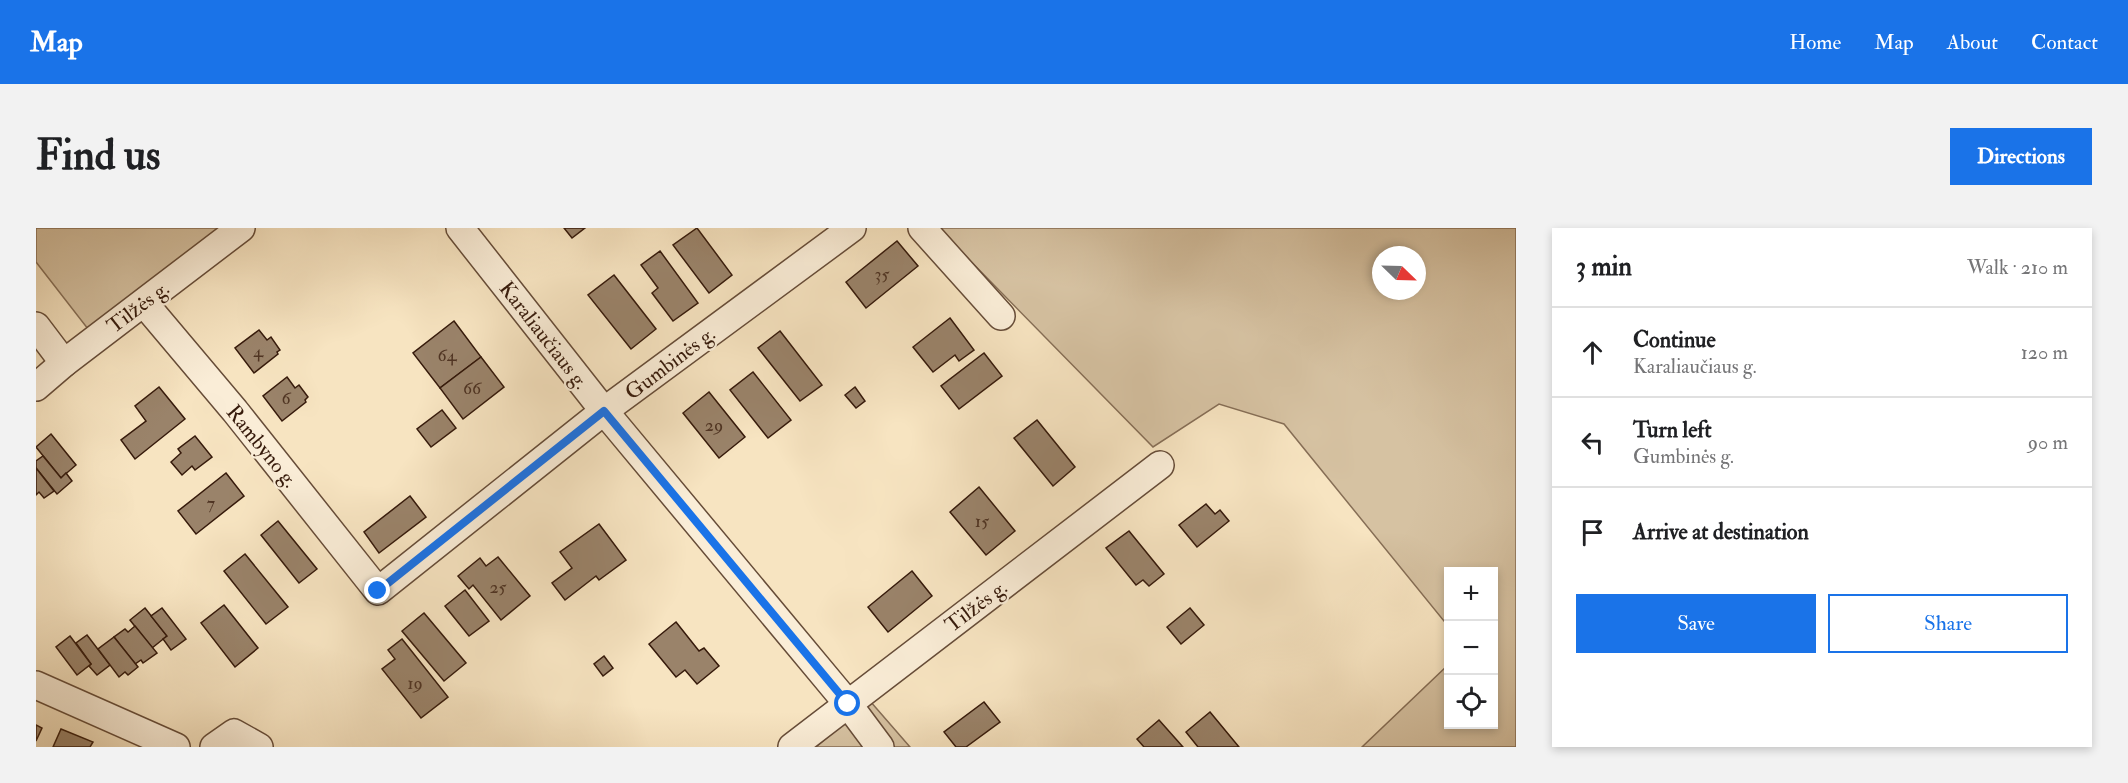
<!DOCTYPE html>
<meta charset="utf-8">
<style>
:root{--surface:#fff;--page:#f2f2f2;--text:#202124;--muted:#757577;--line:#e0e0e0;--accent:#1a73e8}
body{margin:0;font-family:"IM FELL Double Pica",serif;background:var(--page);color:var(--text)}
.controls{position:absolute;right:18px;bottom:18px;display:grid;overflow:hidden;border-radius:0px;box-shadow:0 3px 9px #0003}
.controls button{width:54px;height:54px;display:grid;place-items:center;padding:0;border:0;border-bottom:2px solid var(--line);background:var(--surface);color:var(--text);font:30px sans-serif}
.compass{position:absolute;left:1336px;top:18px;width:54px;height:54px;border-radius:50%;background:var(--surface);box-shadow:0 3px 9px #0003;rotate:113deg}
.stop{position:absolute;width:18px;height:18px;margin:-14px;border:4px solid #1a73e8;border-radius:50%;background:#fff}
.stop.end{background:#1a73e8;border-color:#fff;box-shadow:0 2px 6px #0008}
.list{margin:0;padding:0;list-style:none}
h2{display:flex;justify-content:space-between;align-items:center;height:78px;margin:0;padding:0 24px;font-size:26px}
h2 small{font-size:20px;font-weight:400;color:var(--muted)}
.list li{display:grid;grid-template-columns:39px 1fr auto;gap:18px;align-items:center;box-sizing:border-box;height:90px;padding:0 24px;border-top:2px solid var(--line)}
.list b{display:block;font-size:22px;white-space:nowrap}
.list p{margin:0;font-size:20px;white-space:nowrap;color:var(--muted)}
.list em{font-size:20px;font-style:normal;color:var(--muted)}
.actions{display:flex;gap:12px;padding:18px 24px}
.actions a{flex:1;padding:14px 0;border:2px solid var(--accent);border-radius:0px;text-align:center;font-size:21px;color:var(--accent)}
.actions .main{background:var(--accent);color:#fff}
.icon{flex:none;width:33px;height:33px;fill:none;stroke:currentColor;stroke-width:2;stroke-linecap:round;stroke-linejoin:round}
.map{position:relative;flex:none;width:1480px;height:519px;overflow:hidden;border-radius:0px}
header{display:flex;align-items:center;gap:36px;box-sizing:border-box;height:84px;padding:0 30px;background:var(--accent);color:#fff}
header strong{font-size:28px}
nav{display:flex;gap:33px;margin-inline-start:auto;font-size:21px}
.intro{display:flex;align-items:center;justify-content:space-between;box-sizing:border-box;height:144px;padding:0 36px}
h1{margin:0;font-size:42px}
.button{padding:15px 27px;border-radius:0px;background:var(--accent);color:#fff;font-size:21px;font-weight:700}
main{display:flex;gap:36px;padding:0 36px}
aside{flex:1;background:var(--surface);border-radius:0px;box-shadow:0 3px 9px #0003}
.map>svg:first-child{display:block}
.green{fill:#d6c2a2;stroke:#866e56;stroke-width:1.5;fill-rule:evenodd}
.building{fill:#9a836a;stroke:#361a0b;stroke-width:1.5}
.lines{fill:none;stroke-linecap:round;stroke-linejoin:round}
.minor-casing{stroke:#664c38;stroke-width:30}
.minor{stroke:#faedd7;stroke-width:27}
.route{stroke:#1a73e8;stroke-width:8}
.labels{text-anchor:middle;stroke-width:4.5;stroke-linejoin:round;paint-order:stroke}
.number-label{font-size:18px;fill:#4f3423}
.street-label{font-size:21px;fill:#361a0b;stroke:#faedd7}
</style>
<header>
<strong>Map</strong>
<nav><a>Home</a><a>Map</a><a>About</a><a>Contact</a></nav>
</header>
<div class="intro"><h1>Find us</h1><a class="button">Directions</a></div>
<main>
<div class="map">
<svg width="1480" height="519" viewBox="0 0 1480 519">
<rect width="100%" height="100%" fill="#f7e4c1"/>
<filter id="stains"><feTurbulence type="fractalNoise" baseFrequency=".00333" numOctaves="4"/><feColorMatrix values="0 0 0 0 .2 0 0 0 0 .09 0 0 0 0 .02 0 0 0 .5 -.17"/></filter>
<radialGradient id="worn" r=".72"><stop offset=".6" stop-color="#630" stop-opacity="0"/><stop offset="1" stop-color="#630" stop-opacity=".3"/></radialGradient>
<!-- green -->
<g class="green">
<path d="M0,0H183L52,101L0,34Z"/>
<path d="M902,0H1480V519H1326L1412,437V496H1458V344H1412V398L1248,196L1183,176L1117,219ZM1345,27H1381V63H1345Z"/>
<path d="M834,473L874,519H780Z"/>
</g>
<!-- building -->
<g class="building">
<path d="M528,0H549L536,10Z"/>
<path d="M661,0L696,47L673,65L637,17Z"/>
<path d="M861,13L882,38L830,80L810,54Z"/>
<path d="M624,23L662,75L637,93L616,65L622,60L605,37Z"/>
<path d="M578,47L620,101L595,121L552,67Z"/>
<path d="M914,90L938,122L923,133L919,127L897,144L877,119Z"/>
<path d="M418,93L445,129L404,160L377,125Z"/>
<path d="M223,102L231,112L235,109L244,122L241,124L242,126L218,145L199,120Z"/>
<path d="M744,103L786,157L764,173L722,120Z"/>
<path d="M948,125L966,148L923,181L905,158Z"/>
<path d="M445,129L468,159L427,191L404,160Z"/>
<path d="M717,144L755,192L732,210L694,162Z"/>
<path d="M251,149L259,160L263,157L272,169L269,172L270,174L246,193L227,168Z"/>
<path d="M123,159L149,191L99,231L85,212L110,193L99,178Z"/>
<path d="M819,159L829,173L820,180L809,167Z"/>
<path d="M673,164L709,209L683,230L647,185Z"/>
<path d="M406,182L420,200L395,219L381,201Z"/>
<path d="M1001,192L1039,239L1017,258L978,210Z"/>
<path d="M15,206L40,237L25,250L0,219Z"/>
<path d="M159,208L176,229L159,242L156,238L146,247L135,234L145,225L142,221Z"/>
<path d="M7,228L25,250L30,245L36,253L21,266L0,240V233Z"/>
<path d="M0,240L18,263L8,270L3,264L0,267Z"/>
<path d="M190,245L208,268L160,306L142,283Z"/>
<path d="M943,259L979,303L950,327L914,284Z"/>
<path d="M374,268L390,289L343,325L328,304Z"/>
<path d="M1170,276L1179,286L1184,282L1193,293L1161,319L1143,297Z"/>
<path d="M242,293L281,341L263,355L225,307Z"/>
<path d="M563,296L590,332L563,352L560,348L529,372L516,355L536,340L524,324Z"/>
<path d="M1093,303L1128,346L1113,358L1107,352L1100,357L1070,320Z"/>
<path d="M209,326L252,379L230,396L188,343Z"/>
<path d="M462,329L494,368L465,392L437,357L433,361L422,348L444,330L450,338Z"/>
<path d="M876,343L896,368L852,404L832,379Z"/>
<path d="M429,362L453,393L433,408L409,378Z"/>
<path d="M188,377L222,420L199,439L165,395Z"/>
<path d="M109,380L131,408L116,420L94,392Z"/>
<path d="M126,380L150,411L135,422L127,411L131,408L115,388Z"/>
<path d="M1154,380L1168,397L1145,416L1131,399Z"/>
<path d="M388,385L430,435L408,453L366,403Z"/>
<path d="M640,394L663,423L668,420L683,438L661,456L649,442L640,449L613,416Z"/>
<path d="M99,398L121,425L107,435L105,432L99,436L78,409L89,401L92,404Z"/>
<path d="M51,407L74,437L61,447L53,438L55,436L40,415Z"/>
<path d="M34,408L55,436L41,447L20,419Z"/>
<path d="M78,409L102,439L92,447L89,444L83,449L62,421Z"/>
<path d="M366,411L412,469L385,490L346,441L359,431L352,422Z"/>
<path d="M568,428L577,440L567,448L558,436Z"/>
<path d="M948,474L964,494L930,519H920L908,504Z"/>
<path d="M1174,484L1203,519H1162L1150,504Z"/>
<path d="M1123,492L1147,519H1108L1101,511Z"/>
<path d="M0,497L6,500L0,513Z"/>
<path d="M25,501L57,514L54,519H17Z"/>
</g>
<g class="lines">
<defs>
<g id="minor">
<path d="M424,0L568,183L812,476L844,519"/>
<path d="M886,0L965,88"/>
<path d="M108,75L199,183L342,363L568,183L816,0"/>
<path d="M0,98L28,135"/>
<path d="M0,159L28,135L205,0"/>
<path d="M0,457L140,519"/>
<path d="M178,519L198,505L223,519"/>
<path d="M756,519L1124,237"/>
</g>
</defs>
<!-- minor casing -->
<use href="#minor" class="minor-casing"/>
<!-- minor -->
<use href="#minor" class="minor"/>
</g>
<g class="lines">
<!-- route -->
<path class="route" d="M342,363L568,183L812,476"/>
</g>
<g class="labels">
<!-- number labels -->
<g class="number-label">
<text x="846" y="52">35</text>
<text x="222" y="129">4</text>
<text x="411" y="133">64</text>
<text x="436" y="166">66</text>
<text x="250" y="176">6</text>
<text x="678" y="203">29</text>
<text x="175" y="281">7</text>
<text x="946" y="299">15</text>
<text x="462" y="365">25</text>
<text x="379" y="461">19</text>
</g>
<!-- street labels -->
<g class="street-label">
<text transform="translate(102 79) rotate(-37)" y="7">Tilžės g.</text>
<text transform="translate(508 107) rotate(52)" y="7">Karaliaučiaus g.</text>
<text transform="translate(634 135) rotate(-37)" y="7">Gumbinės g.</text>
<text transform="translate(226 218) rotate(51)" y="7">Rambyno g.</text>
<text transform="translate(940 378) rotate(-37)" y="7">Tilžės g.</text>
</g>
</g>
<rect width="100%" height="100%" filter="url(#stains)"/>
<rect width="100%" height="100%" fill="url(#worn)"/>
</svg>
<div class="controls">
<button>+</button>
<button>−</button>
<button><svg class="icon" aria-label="locate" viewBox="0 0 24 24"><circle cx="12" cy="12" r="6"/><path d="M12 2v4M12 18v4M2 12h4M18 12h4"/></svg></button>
</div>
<svg class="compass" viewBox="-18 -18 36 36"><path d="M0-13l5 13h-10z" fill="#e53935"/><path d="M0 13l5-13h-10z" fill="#757577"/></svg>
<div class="stop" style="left:812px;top:476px"></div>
<div class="stop end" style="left:342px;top:363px"></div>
</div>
<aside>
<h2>3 min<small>Walk · 210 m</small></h2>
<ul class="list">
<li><svg class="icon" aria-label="ahead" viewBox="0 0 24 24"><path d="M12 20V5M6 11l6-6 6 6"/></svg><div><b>Continue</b><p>Karaliaučiaus g.</p></div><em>120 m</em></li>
<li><svg class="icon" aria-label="left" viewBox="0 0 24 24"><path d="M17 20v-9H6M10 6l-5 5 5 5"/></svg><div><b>Turn left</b><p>Gumbinės g.</p></div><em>90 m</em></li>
<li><svg class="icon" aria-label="arrive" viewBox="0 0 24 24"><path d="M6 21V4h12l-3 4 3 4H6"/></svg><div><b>Arrive at destination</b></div></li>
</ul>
<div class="actions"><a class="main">Save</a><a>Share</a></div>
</aside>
</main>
